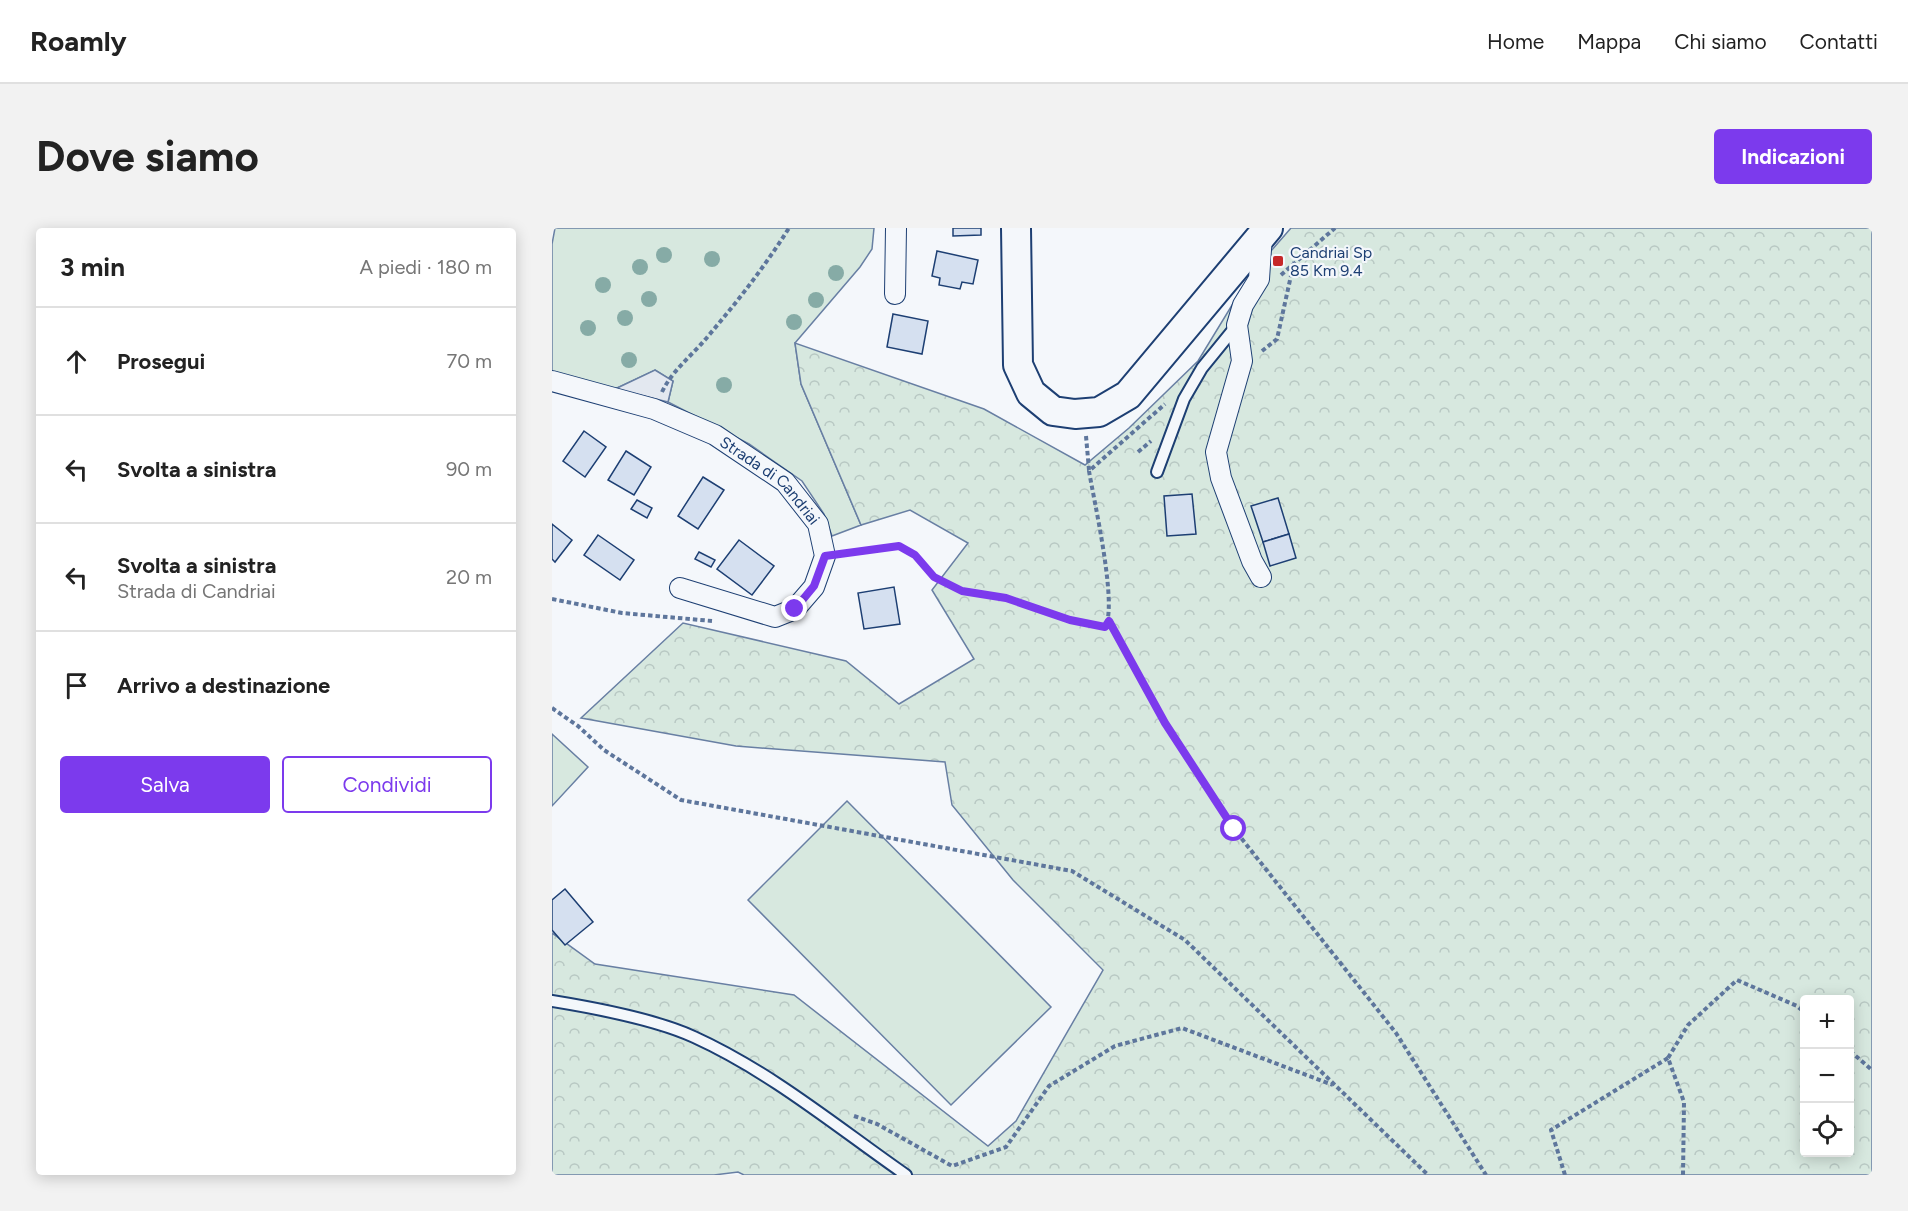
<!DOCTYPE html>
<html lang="it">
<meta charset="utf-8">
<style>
:root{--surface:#fff;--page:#f2f2f2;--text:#222;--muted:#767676;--line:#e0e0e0;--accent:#7c3aed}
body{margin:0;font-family:Figtree,sans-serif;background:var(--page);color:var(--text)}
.controls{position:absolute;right:18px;bottom:18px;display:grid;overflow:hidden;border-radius:6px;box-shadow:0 3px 15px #0003}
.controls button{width:54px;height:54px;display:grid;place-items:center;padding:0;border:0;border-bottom:2px solid var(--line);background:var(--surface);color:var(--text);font:30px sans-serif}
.stop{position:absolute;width:18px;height:18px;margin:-14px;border:4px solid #7c3aed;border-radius:50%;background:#fff}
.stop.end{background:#7c3aed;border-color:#fff;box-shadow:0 2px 6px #0008}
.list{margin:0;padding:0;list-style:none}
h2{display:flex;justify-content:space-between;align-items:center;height:78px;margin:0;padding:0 24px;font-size:26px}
h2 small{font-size:20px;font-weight:400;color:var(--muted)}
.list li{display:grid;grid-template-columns:39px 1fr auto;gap:18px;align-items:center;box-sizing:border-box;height:108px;padding:0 24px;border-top:2px solid var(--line)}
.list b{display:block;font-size:22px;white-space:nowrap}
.list p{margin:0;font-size:20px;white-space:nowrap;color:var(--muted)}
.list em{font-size:20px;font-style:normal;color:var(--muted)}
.actions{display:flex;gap:12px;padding:18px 24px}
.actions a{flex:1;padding:14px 0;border:2px solid var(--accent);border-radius:6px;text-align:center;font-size:21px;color:var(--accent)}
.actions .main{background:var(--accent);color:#fff}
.icon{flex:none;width:33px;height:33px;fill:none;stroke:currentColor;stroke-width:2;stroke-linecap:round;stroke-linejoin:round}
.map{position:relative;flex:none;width:1320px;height:947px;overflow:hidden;border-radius:6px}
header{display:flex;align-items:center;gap:36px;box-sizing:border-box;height:84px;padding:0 30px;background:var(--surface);border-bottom:2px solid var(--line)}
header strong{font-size:28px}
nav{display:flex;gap:33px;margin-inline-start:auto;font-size:21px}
.intro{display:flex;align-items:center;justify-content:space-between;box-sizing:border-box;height:144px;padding:0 36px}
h1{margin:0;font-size:42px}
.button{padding:15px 27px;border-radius:6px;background:var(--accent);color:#fff;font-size:21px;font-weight:700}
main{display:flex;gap:36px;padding:0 36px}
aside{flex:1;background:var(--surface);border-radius:6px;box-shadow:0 3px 15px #0003}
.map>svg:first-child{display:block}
.grass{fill:#d7e8df;stroke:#687fa3;stroke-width:1.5}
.forest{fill:url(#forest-crowns);stroke:#687fa3;stroke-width:1.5;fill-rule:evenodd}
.parking{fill:#e3e8f0;stroke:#687fa3;stroke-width:1.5}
.building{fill:#d5e0f0;stroke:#1d3f73;stroke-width:1.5}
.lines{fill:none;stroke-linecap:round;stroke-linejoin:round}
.service-casing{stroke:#1d3f73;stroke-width:14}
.minor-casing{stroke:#1d3f73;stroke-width:22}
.secondary-casing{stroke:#1d3f73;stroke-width:32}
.path{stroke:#5e769c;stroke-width:4;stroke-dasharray:4.5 3;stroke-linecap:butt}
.service{stroke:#f4f7fb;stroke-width:10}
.minor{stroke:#f4f7fb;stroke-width:20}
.secondary{stroke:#f4f7fb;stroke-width:28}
.tree{fill:#86aba6}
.route{stroke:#7c3aed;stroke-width:8}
.poi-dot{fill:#c62828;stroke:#f4f7fb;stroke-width:2}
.labels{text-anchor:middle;stroke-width:4.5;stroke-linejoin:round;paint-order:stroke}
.poi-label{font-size:16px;fill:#1d3f73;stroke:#f4f7fb;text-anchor:start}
.street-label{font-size:16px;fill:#1d3f73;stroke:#f4f7fb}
</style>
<header>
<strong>Roamly</strong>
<nav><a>Home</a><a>Mappa</a><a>Chi siamo</a><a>Contatti</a></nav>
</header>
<div class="intro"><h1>Dove siamo</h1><a class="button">Indicazioni</a></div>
<main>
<aside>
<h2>3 min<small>A piedi · 180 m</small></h2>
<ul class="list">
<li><svg class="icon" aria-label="ahead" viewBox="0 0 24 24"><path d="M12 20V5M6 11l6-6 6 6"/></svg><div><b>Prosegui</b></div><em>70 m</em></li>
<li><svg class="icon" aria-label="left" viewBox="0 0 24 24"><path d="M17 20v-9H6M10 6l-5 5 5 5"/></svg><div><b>Svolta a sinistra</b></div><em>90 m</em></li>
<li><svg class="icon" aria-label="left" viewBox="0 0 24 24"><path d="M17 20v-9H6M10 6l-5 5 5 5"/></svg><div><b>Svolta a sinistra</b><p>Strada di Candriai</p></div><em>20 m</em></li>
<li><svg class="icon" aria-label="arrive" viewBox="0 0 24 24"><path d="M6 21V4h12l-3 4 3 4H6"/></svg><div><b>Arrivo a destinazione</b></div></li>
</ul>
<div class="actions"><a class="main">Salva</a><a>Condividi</a></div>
</aside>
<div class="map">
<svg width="1320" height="947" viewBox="0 0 1320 947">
<defs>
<pattern id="forest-crowns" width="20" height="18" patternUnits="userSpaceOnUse" patternTransform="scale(1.5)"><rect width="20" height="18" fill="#d7e8df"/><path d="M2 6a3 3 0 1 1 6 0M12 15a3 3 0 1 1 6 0" fill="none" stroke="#b8c8c3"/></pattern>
</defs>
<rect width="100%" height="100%" fill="#f4f7fb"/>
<!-- grass -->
<g class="grass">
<path d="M3,0H322L320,21L308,39L243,115L249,156L309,297L280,308L272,286L250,253L197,216L116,174L121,153L103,142L63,161L0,146V16Z"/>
<path d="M0,506L36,539L0,578Z"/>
<path d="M295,573L499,779L399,877L196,672Z"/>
</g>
<!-- forest -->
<path class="forest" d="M739,0H1320V947H192L186,944L162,947H0V705L43,736L242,767L436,918L464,893L551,742L461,652L400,577L393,534L184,518L29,490L131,395L294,433L347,476L422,431L380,362L416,315L358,282L309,297L249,156L243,115L432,181L533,237L577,200L646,133L699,46ZM1252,772H1298V924H1252Z"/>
<!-- parking -->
<path class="parking" d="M103,142L121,153L116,174L63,161Z"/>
<!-- building -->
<g class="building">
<path d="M401,0H429V7L401,8Z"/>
<path d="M385,23L426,32L421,56L410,54L408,61L387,57L388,50L380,48Z"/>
<path d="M341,86L376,93L370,126L335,119Z"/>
<path d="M32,203L54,219L33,249L11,233Z"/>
<path d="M74,223L99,239L82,267L56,252Z"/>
<path d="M151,249L172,262L146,301L126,288Z"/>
<path d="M640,266L644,306L615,308L612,268Z"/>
<path d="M726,270L737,306L711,314L699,278Z"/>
<path d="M85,272L100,280L95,290L79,281Z"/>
<path d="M0,296L20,312L3,334L0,331Z"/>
<path d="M737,306L744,330L718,338L711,314Z"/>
<path d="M46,307L82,332L68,352L32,327Z"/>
<path d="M187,312L222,338L200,367L165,341Z"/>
<path d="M147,324L163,332L159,339L143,331Z"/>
<path d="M342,359L348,396L312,401L306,365Z"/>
<path d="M13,661L41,694L13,717L0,702V672Z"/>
</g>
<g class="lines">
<defs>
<g id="service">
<path d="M605,244L632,171L650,140L685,97"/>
<path d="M0,773C43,780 103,791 142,809C219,844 285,899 354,947"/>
</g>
<g id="minor">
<path d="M343,66L344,0"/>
<path id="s1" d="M0,153L102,181L163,207L233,254L266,296L273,328L262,359L243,381L223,389L128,360"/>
<path d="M709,349L700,333L669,250L664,224L690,133L685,97L691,77L707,51L710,7"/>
</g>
<path id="secondary" d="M464,0L466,137L479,165L501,183L523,186L547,184L576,167L716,0"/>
</defs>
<!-- service casing -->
<use href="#service" class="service-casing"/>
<!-- minor casing -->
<use href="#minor" class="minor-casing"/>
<!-- secondary casing -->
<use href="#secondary" class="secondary-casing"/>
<!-- path -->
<g class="path">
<path d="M729,47L783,0"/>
<path d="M710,123L725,111L742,34"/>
<path d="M110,164C121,141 141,127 157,107C186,73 213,38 237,0"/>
<path d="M534,208L537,242"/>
<path d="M586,224L599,213"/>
<path d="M293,326L347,318L363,327L382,349L410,363L454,370L518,392L553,399C566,378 542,273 537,243L613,176"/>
<path d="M0,371L70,385L160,393"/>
<path d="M557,393L613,495L682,601L844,805L934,947"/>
<path d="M0,480L26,498L52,522L129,572L520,643L633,712L876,947"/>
<path d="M1298,823L1320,842"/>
<path d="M302,888L325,896L400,938L454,919L497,858L563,818L630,800L781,857"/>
<path d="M1013,947L999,902L1116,830"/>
<path d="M1131,947L1132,874L1116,830L1136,797L1185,752L1245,778L1252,784"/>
</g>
<!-- service -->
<use href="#service" class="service"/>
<!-- minor -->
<use href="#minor" class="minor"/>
<!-- secondary -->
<use href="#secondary" class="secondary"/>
</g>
<!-- trees -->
<g class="tree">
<circle cx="112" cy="27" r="8"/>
<circle cx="160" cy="31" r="8"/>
<circle cx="88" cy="39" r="8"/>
<circle cx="284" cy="45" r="8"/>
<circle cx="51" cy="57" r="8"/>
<circle cx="97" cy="71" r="8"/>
<circle cx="264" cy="72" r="8"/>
<circle cx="73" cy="90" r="8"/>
<circle cx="242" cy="94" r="8"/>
<circle cx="36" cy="100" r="8"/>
<circle cx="77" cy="132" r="8"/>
<circle cx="172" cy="157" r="8"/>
</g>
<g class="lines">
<!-- route -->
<path class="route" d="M243,381L262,358L273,328L347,318L363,327L382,349L410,363L454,370L518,392L553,399L557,393L613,495L682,601"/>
</g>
<!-- markers -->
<rect class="poi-dot" x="720" y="27" width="12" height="12" rx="3"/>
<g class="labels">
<!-- poi labels -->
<g class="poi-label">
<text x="738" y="30">Candriai Sp<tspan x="738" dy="18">85 Km 9.4</tspan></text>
</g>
<!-- street labels -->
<g class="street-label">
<text dy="6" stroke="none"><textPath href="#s1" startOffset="244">Strada di Candriai</textPath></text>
</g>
</g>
</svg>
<div class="controls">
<button>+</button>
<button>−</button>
<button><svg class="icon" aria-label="locate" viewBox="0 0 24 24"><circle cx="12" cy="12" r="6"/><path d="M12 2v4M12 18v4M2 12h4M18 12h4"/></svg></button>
</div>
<div class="stop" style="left:682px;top:601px"></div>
<div class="stop end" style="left:243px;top:381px"></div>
</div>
</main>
